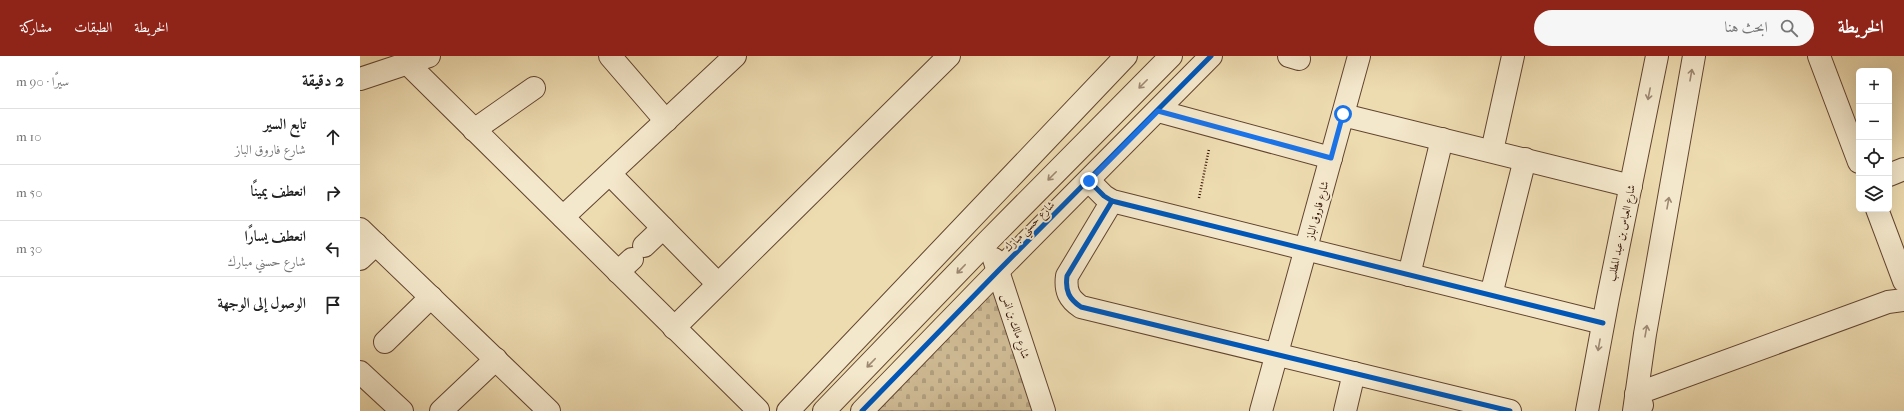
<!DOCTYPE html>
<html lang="ar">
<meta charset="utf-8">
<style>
:root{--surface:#fff;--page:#f6f6f6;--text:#222;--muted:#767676;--line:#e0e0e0;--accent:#8f2418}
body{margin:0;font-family:"IM FELL French Canon",Amiri,serif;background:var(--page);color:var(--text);direction:rtl}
.controls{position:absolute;right:12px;top:12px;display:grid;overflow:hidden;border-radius:6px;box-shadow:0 4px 16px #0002}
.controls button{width:36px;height:36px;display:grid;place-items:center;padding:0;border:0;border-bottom:1px solid var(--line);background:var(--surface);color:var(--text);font:20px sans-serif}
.stop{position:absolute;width:12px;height:12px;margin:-9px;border:3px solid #1a73e8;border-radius:50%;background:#fff}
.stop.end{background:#1a73e8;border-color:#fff;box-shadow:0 1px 4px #0008}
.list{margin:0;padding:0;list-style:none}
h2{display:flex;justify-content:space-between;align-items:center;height:52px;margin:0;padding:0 16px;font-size:17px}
h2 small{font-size:13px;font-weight:400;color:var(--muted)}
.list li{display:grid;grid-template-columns:26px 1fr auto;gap:12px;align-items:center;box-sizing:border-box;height:56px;padding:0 16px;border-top:1px solid var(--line)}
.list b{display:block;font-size:15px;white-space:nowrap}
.list p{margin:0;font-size:13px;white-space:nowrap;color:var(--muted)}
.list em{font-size:13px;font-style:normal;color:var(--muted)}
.icon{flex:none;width:22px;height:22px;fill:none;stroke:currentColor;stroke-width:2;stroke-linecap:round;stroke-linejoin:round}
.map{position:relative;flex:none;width:1544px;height:355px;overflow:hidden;direction:ltr}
header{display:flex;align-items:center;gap:24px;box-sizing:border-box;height:56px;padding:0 20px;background:var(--accent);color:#fff}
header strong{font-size:19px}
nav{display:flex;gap:22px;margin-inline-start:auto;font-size:14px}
.search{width:280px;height:36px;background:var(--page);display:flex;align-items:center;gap:10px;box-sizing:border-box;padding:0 14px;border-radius:22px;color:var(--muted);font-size:15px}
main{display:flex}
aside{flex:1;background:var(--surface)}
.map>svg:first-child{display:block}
.cemetery{fill:url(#cemetery-stones);stroke:#80664c}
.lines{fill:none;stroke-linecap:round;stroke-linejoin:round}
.minor-casing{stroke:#624430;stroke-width:24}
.path{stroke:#331205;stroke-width:2.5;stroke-dasharray:1 2;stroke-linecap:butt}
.minor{stroke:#f4e8cc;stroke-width:22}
.cycleway-casing{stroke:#f4e8cc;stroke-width:8}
.cycleway{stroke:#0057b8;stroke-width:5}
.oneway{stroke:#9d8872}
.route{stroke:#1a73e8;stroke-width:5}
.labels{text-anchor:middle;stroke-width:4;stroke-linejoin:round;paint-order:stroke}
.street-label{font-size:11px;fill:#331205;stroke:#f4e8cc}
</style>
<header>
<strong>الخريطة</strong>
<div class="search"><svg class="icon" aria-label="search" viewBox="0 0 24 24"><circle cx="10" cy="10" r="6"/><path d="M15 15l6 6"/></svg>ابحث هنا</div>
<nav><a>الخريطة</a><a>الطبقات</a><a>مشاركة</a></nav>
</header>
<main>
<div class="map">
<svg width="1544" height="355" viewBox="0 0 1544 355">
<defs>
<pattern id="cemetery-stones" width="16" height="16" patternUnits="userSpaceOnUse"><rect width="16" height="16" fill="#ceba94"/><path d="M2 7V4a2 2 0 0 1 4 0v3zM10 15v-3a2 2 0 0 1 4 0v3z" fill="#b19f7e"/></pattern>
</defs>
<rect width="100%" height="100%" fill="#eedcb1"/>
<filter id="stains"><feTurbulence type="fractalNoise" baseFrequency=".005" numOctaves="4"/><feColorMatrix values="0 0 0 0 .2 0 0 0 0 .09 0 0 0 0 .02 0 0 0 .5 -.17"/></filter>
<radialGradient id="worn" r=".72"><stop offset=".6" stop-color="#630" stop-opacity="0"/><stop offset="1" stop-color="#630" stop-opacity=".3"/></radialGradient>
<!-- cemetery -->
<path class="cemetery" d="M638,215L683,355H504Z"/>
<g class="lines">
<defs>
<g id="minor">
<path d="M250,0L306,65"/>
<path d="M929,0L939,3"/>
<path d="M1459,0L1499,106"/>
<path d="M47,7L398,354"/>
<path d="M0,23L69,0"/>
<path d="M798,55L971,102"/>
<path d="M983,59L1271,130"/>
<path d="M114,74L174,32"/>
<path d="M1132,95L1153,0"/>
<path d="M250,118L358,228"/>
<path d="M1529,119L1544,113"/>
<path d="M729,125L744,140L752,145L1243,267"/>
<path d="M752,145L707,220C705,235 709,243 721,251L1150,355"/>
<path d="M1517,153L1544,225"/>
<path d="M203,161L375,0"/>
<path d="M0,173L189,355"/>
<path d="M284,190L303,172"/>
<path d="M0,203L16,188"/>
<path d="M634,203L684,355"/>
<path d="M258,216L272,203"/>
<path d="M1049,219L1082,83"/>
<path d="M1131,239L1165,103"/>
<path d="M314,272L589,0"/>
<path d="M25,286L71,241"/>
<path d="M0,316L42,355"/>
<path d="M1282,349L1276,338L1528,246L1544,244"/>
<path d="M81,355L136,303"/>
<path d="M428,355L766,0"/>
<path d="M464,355L628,185L811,0"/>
<path d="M502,355L638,215L851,0"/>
<path d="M901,355L999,0"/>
<path d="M985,355L994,317"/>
<path d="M1227,355L1248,242L1297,0"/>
<path d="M1274,355L1285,278L1334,0"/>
</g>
</defs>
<!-- minor casing -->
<use href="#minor" class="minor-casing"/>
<!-- path -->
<path class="path" d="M839,142L849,93"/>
<!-- minor -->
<use href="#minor" class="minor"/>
<defs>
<g id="cycleway">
<path d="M729,125L744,140L752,145L1243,267"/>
<path d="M752,145L707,220C705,235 709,243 721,251L1150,355"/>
<path d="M502,355L638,215L851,0"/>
</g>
</defs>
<!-- cycleway casing -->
<use href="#cycleway" class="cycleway-casing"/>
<!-- cycleway -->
<use href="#cycleway" class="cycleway"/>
</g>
<!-- one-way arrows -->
<defs><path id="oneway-shaft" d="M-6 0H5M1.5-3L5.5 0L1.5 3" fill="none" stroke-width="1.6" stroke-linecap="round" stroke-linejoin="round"/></defs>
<g class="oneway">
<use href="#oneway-shaft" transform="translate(1331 19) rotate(-80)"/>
<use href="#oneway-shaft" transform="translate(783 28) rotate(135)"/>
<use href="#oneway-shaft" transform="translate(1289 38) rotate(101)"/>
<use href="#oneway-shaft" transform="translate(692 120) rotate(135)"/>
<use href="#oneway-shaft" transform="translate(1308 147) rotate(-80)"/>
<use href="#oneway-shaft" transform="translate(601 213) rotate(134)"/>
<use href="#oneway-shaft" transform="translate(1286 275) rotate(-80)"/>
<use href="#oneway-shaft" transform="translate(1239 289) rotate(100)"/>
<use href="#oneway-shaft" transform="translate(511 307) rotate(134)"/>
</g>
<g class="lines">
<!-- route -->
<path class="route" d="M729,125L798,55L971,102L983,58"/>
</g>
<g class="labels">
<!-- street labels -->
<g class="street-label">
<text transform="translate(957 154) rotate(-75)" y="4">شارع فاروق الباز</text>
<text transform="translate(669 170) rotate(-45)" y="4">شارع حسني مبارك</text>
<text transform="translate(1261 177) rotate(-78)" y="4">شارع العباس بن عبد المطلب</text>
<text transform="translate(656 270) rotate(72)" y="4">شارع مالك بن انس</text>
</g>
</g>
<rect width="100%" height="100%" filter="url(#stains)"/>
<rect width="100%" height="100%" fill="url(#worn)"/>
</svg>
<div class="controls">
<button>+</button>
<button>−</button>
<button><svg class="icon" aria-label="locate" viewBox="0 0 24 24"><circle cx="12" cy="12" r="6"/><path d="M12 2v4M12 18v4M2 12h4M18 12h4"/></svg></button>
<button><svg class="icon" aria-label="layers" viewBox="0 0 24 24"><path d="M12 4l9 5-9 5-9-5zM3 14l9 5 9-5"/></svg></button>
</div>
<div class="stop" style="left:983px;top:58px"></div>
<div class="stop end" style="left:729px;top:125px"></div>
</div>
<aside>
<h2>2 دقيقة<small>سيرًا · 90 m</small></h2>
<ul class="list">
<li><svg class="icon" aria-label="ahead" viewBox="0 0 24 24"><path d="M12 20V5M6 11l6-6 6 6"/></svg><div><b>تابع السير</b><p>شارع فاروق الباز</p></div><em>10 m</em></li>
<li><svg class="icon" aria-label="right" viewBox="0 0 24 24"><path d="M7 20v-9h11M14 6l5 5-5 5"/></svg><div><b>انعطف يمينًا</b></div><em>50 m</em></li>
<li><svg class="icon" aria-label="left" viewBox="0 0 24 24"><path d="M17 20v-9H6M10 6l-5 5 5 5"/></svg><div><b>انعطف يسارًا</b><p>شارع حسني مبارك</p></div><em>30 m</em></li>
<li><svg class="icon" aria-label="arrive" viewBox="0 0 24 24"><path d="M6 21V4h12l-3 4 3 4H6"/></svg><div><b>الوصول إلى الوجهة</b></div></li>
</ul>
</aside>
</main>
